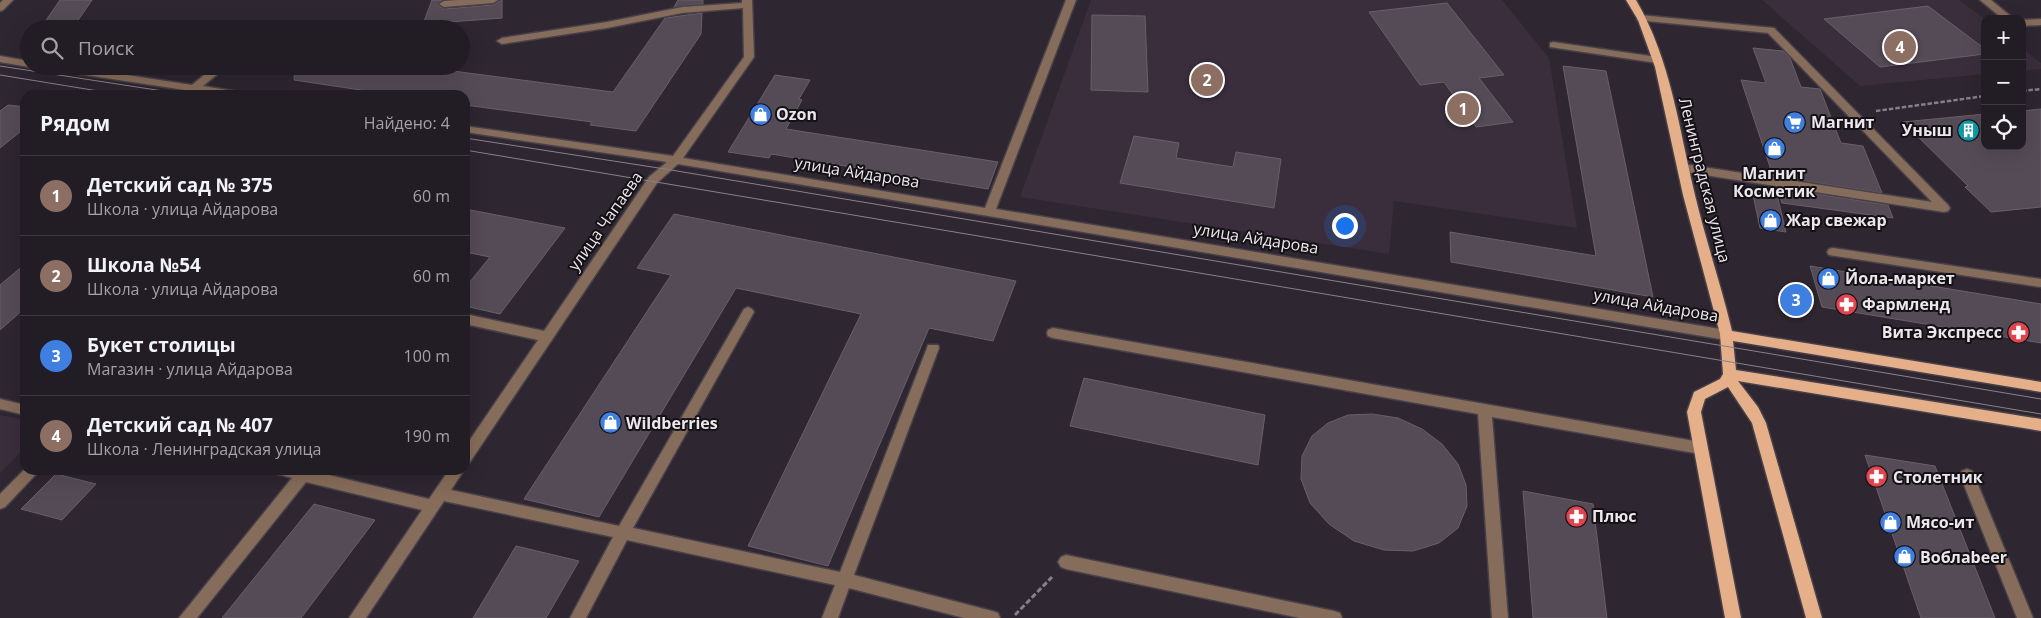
<!DOCTYPE html>
<html lang="ru">
<meta charset="utf-8">
<style>
:root{--surface:#221c24;--page:#2a252c;--text:#f1f3f6;--muted:#a2a1a6;--line:#3f3a41;--accent:#5cd56d}
body{margin:0;font-family:"Open Sans",sans-serif;background:var(--page);color:var(--text)}
.controls{position:absolute;right:15px;top:15px;display:grid;overflow:hidden;border-radius:10px;box-shadow:0 5px 20px #0002}
.controls button{width:45px;height:45px;display:grid;place-items:center;padding:0;border:0;border-bottom:1px solid var(--line);background:var(--surface);color:var(--text);font:25px sans-serif}
.you{position:absolute;left:1344px;top:225px;width:18px;height:18px;margin:-12px;border:4px solid #fff;border-radius:50%;background:#1a73e8;box-shadow:0 0 0 8px #1a73e833}
.badge{display:grid;place-items:center;width:32px;height:32px;border-radius:50%;background:var(--accent);color:#fff;font-size:16px;font-weight:700}
.pin{position:absolute;translate:-50% -50%;border:2px solid #fff;box-shadow:0 1px 5px #0006}
.list{margin:0;padding:0;list-style:none}
h2{display:flex;justify-content:space-between;align-items:center;height:65px;margin:0;padding:0 20px;font-size:21px}
h2 small{font-size:16px;font-weight:400;color:var(--muted)}
.list li{display:grid;grid-template-columns:32px 1fr auto;gap:15px;align-items:center;box-sizing:border-box;height:80px;padding:0 20px;border-top:1px solid var(--line)}
.list b{display:block;font-size:19px;white-space:nowrap}
.list p{margin:0;font-size:16px;white-space:nowrap;color:var(--muted)}
.list em{font-size:16px;font-style:normal;color:var(--muted)}
.icon{flex:none;width:28px;height:28px;fill:none;stroke:currentColor;stroke-width:2;stroke-linecap:round;stroke-linejoin:round}
.map{position:relative;flex:none;width:2041px;height:618px;overflow:hidden}
.search{position:absolute;background:var(--surface);box-shadow:0 5px 20px #0002;left:20px;top:20px;width:450px;height:55px;display:flex;align-items:center;gap:12px;box-sizing:border-box;padding:0 18px;border-radius:28px;color:var(--muted);font-size:19px}
.panel{position:absolute;background:var(--surface);box-shadow:0 5px 20px #0002;left:20px;top:90px;width:450px;height:385px;border-radius:15px}
.map>svg:first-child{display:block}
.built{fill:#3a2e3d}
.building{fill:#554b57;stroke:#695f6b}
.lines{fill:none;stroke-linecap:round;stroke-linejoin:round}
.minor-casing{stroke:#49414a;stroke-width:3}
.major-casing{stroke:#49414a;stroke-width:3}
.path-far1{stroke:#867f88;stroke-width:2.5;stroke-dasharray:4.5 2;stroke-linecap:butt}
.path{stroke:#867f88;stroke-width:3;stroke-dasharray:5.5 2.5;stroke-linecap:butt}
.minor{fill:#866c5a;fill-rule:evenodd}
.major{fill:#e4af89;fill-rule:evenodd}
.tram{stroke:#89828a;stroke-width:1}
.labels{text-anchor:middle;stroke-width:4;stroke-linejoin:round;paint-order:stroke}
.poi-label{font-size:16px;font-weight:bold;fill:#ece6ed;stroke:#141115;text-anchor:start}
.street-label{font-size:16px;fill:#ece6ed;stroke:#141115}
</style>
<div class="map">
<svg width="2041" height="618" viewBox="0 0 2041 618">
<rect width="100%" height="100%" fill="#2e2630"/>
<!-- built -->
<g class="built">
<path d="M1091,0H1502L1549,58L1577,228L1394,201L1389,254L1020,197Z"/>
<path d="M1762,0H1959L1985,19V74L1860,86Z"/>
<path d="M2022,48L2041,63V69L2022,71Z"/>
<path d="M0,415L25,420V448L0,473Z"/>
</g>
<!-- building -->
<g class="building">
<path d="M60,0H92L72,29H40Z"/>
<path d="M432,0H442L437,5L444,9L493,5L502,0V18L423,24Z"/>
<path d="M678,0H703V4L674,7Z"/>
<path d="M1447,3L1504,75L1479,78L1513,122L1476,127L1444,82L1420,85L1369,12Z"/>
<path d="M1928,6L1985,49V54L1880,67L1824,19Z"/>
<path d="M702,13L701,34L636,131L590,125L592,122L465,105V95H394L294,80L295,66H415L613,92L665,18Z"/>
<path d="M1092,15L1145,16L1148,92L1091,90Z"/>
<path d="M1753,48L1783,51L1790,58L1801,87L1820,89L1841,143L1863,146L1882,193L1773,176L1741,80L1766,83Z"/>
<path d="M1563,66L1606,71L1653,297L1451,262L1450,232L1596,256Z"/>
<path d="M775,75L810,80L799,99L802,100L786,129L998,162L988,189L771,154L769,158L728,152Z"/>
<path d="M8,105L25,107V128L0,148V111Z"/>
<path d="M2041,109V207L1991,212L1965,187L1968,186L1903,122L1985,114V146H2022V111Z"/>
<path d="M1134,136L1179,143L1176,158L1233,167L1236,152L1281,159L1274,208L1120,183Z"/>
<path d="M1777,188L1888,205L1893,218L1782,203Z"/>
<path d="M1752,190L1777,195L1786,232L1760,228Z"/>
<path d="M465,209L565,228L500,314L465,306V288L490,257L465,252Z"/>
<path d="M674,214L1016,281L993,341L929,328L828,566L748,546L861,314L736,288L599,517L524,499L671,275L637,268Z"/>
<path d="M25,264V308L0,330V285Z"/>
<path d="M1810,266L2041,304V343L1822,307Z"/>
<path d="M1084,378L1265,415L1258,465L1070,426Z"/>
<path d="M1372,414L1398,418L1422,429L1442,444L1458,464L1466,485L1467,506L1458,528L1439,543L1413,551L1384,550L1354,541L1329,524L1310,503L1301,479L1302,456L1312,436L1328,423L1348,415Z"/>
<path d="M1865,455L1935,466L1995,618H1921Z"/>
<path d="M56,474L96,484L62,520L21,509Z"/>
<path d="M1523,491L1593,504L1607,618H1533Z"/>
<path d="M314,504L375,520L301,618H222Z"/>
<path d="M516,546L579,561L546,618H473Z"/>
</g>
<g class="lines">
<defs>
<g id="minor">
<path d="M3,0H13L3,10L0,11V3Z"/>
<path d="M458,0H498L493,3L444,7L439,4L444,1Z"/>
<path d="M742,0H752L754,57L683,158L985,208L1066,0H1076L996,209L1726,330L1731,332L1732,335L1731,338L1726,340L678,164L657,183L470,462L465,464V447L538,340L465,324V314L544,331L649,177L667,162L465,132V126L673,156L744,57L743,8L682,13L607,28L502,44L497,41L502,38L607,22L682,7L742,3Z"/>
<path d="M1980,0H1991L2014,19H2003Z"/>
<path d="M1640,15L1774,28L1948,205L1950,208L1948,211L1944,212L1679,171L1677,168L1679,165L1683,164L1932,202L1768,33L1637,20V16Z"/>
<path d="M2041,19V25L2022,26V20Z"/>
<path d="M1553,42L1657,57L1662,60L1657,63L1550,47V43Z"/>
<path d="M0,56L29,61V66H32L29,67L0,62Z"/>
<path d="M41,66H68L192,85L215,66H227L203,86L239,92L244,95H218L46,69Z"/>
<path d="M1833,248L2041,279V287L1829,255L1827,252L1829,249Z"/>
<path d="M748,307L752,309L754,312L633,528L840,572L927,348L928,345H938L939,348L854,575L992,611L998,613L1000,618H964L849,588L838,618H822L835,585L627,540L586,618H570L613,537L444,501L366,618H349L422,510L306,482L197,618H179L292,478L278,474L276,470H308L429,499L449,470H464L451,490L619,526L744,309Z"/>
<path d="M1053,328L1700,442L1705,444L1707,448L1705,452L1700,454L1492,417L1508,618H1492L1478,414L1053,338L1048,336L1047,333L1048,330Z"/>
<path d="M0,399L25,405V415L0,409Z"/>
<path d="M25,469L40,470L5,507L0,509V494Z"/>
<path d="M1967,469L1972,471L1974,475L2033,618H2017L1960,475L1962,471Z"/>
<path d="M1066,555L1334,611L1340,613L1342,618H1300L1066,569L1061,567L1058,562L1061,557Z"/>
</g>
<path id="major" d="M1626,0H1636C1671,60 1679,129 1695,195C1706,241 1721,285 1732,331L2041,382V392L1733,341L1736,370L2041,419V431L1738,381L1758,407L1766,423L1822,618H1806L1752,423L1728,387L1705,399L1701,412L1741,618H1725L1687,412L1694,392L1720,379L1723,374L1720,334L1683,195L1655,67L1638,20Z"/>
</defs>
<!-- minor casing -->
<use href="#minor" class="minor-casing"/>
<!-- major casing -->
<use href="#major" class="major-casing"/>
<!-- path-far1 -->
<g class="path-far1">
<path d="M2022,91L2041,89"/>
<path d="M1876,111L1985,96"/>
</g>
<!-- path -->
<path class="path" d="M1015,615L1052,577"/>
<!-- minor -->
<use href="#minor" class="minor"/>
<!-- major -->
<use href="#major" class="major"/>
<!-- tram -->
<g class="tram">
<path d="M0,66L189,95"/>
<path d="M0,75L123,95"/>
<path d="M465,138L665,169L2041,399"/>
<path d="M465,150L2041,414"/>
</g>
</g>
<!-- icons -->
<defs>
<symbol id="shop-disc" viewBox="-11 -11 22 22"><circle r="9.5" fill="#3f7fe0" stroke="#141115"/><path d="M-5-2.5h2.3a2.7 3.5 0 0 1 5.4 0H5L5.5 6h-11ZM-1.5-2.5h3a1.5 2.3 0 0 0-3 0Z" fill="#fff"/></symbol>
<symbol id="supermarket-disc" viewBox="-11 -11 22 22"><circle r="9.5" fill="#3f7fe0" stroke="#141115"/><path d="M-6-5.5h2.5l.6 2H6L4.5 2H-2.5L-4.4-4H-6ZM-1.5 3.2a1.3 1.3 0 1 0 .1 0ZM3 3.2a1.3 1.3 0 1 0 .1 0Z" fill="#fff"/></symbol>
<symbol id="building-disc" viewBox="-11 -11 22 22"><circle r="9.5" fill="#0f9aa8" stroke="#141115"/><path d="M-4-6H4V6H1V3H-1V6H-4ZM-2.5-4.3h1.7v1.8h-1.7ZM.8-4.3h1.7v1.8H.8ZM-2.5-1h1.7V.8h-1.7ZM.8-1h1.7V.8H.8Z" fill="#fff"/></symbol>
<symbol id="pharmacy-disc" viewBox="-11 -11 22 22"><circle r="9.5" fill="#e0444e" stroke="#141115"/><path d="M-2-6h4v4h4v4h-4v4h-4v-4h-4v-4h4Z" fill="#fff"/></symbol>
</defs>
<g fill-rule="evenodd">
<use href="#shop-disc" x="748" y="102" width="25" height="25"/>
<use href="#supermarket-disc" x="1782" y="110" width="25" height="25"/>
<use href="#building-disc" x="1956" y="118" width="25" height="25"/>
<use href="#shop-disc" x="1762" y="136" width="25" height="25"/>
<use href="#shop-disc" x="1758" y="208" width="25" height="25"/>
<use href="#shop-disc" x="1816" y="266" width="25" height="25"/>
<use href="#pharmacy-disc" x="1834" y="292" width="25" height="25"/>
<use href="#pharmacy-disc" x="2006" y="320" width="25" height="25"/>
<use href="#shop-disc" x="598" y="410" width="25" height="25"/>
<use href="#pharmacy-disc" x="1864" y="464" width="25" height="25"/>
<use href="#pharmacy-disc" x="1564" y="504" width="25" height="25"/>
<use href="#shop-disc" x="1878" y="510" width="25" height="25"/>
<use href="#shop-disc" x="1892" y="544" width="25" height="25"/>
</g>
<g class="labels">
<!-- poi labels -->
<g class="poi-label">
<text x="776" y="120">Ozon</text>
<text x="1811" y="128">Магнит</text>
<text x="1952" y="136" text-anchor="end">Уныш</text>
<text x="1774" y="179" text-anchor="middle">Магнит<tspan x="1774" dy="18">Косметик</tspan></text>
<text x="1786" y="226">Жар свежар</text>
<text x="1845" y="284">Йола-маркет</text>
<text x="1862" y="310">Фармленд</text>
<text x="2002" y="338" text-anchor="end">Вита Экспресс</text>
<text x="626" y="429">Wildberries</text>
<text x="1893" y="483">Столетник</text>
<text x="1592" y="522">Плюс</text>
<text x="1906" y="528">Мясо-ит</text>
<text x="1920" y="563">Воблаbeer</text>
</g>
<!-- street labels -->
<g class="street-label">
<text transform="translate(857 172) rotate(9)" y="6">улица Айдарова</text>
<text transform="translate(1705 180) rotate(76)" y="6">Ленинградская улица</text>
<text transform="translate(605 221) rotate(-55)" y="6">улица Чапаева</text>
<text transform="translate(1256 238) rotate(9)" y="6">улица Айдарова</text>
<text transform="translate(1656 305) rotate(10)" y="6">улица Айдарова</text>
</g>
</g>
</svg>
<div class="controls">
<button>+</button>
<button>−</button>
<button><svg class="icon" aria-label="locate" viewBox="0 0 24 24"><circle cx="12" cy="12" r="6"/><path d="M12 2v4M12 18v4M2 12h4M18 12h4"/></svg></button>
</div>
<div class="you"></div>
<div class="pin badge" style="left:1463px;top:109px;background:#8d6e63">1</div>
<div class="pin badge" style="left:1207px;top:80px;background:#8d6e63">2</div>
<div class="pin badge" style="left:1796px;top:300px;background:#3f7fe0">3</div>
<div class="pin badge" style="left:1900px;top:47px;background:#8d6e63">4</div>
<div class="search"><svg class="icon" aria-label="search" viewBox="0 0 24 24"><circle cx="10" cy="10" r="6"/><path d="M15 15l6 6"/></svg>Поиск</div>
<section class="panel">
<h2>Рядом<small>Найдено: 4</small></h2>
<ul class="list">
<li><span class="badge" style="background:#8d6e63">1</span><div><b>Детский сад № 375</b><p>Школа · улица Айдарова</p></div><em>60 m</em></li>
<li><span class="badge" style="background:#8d6e63">2</span><div><b>Школа №54</b><p>Школа · улица Айдарова</p></div><em>60 m</em></li>
<li><span class="badge" style="background:#3f7fe0">3</span><div><b>Букет столицы</b><p>Магазин · улица Айдарова</p></div><em>100 m</em></li>
<li><span class="badge" style="background:#8d6e63">4</span><div><b>Детский сад № 407</b><p>Школа · Ленинградская улица</p></div><em>190 m</em></li>
</ul>
</section>
</div>
